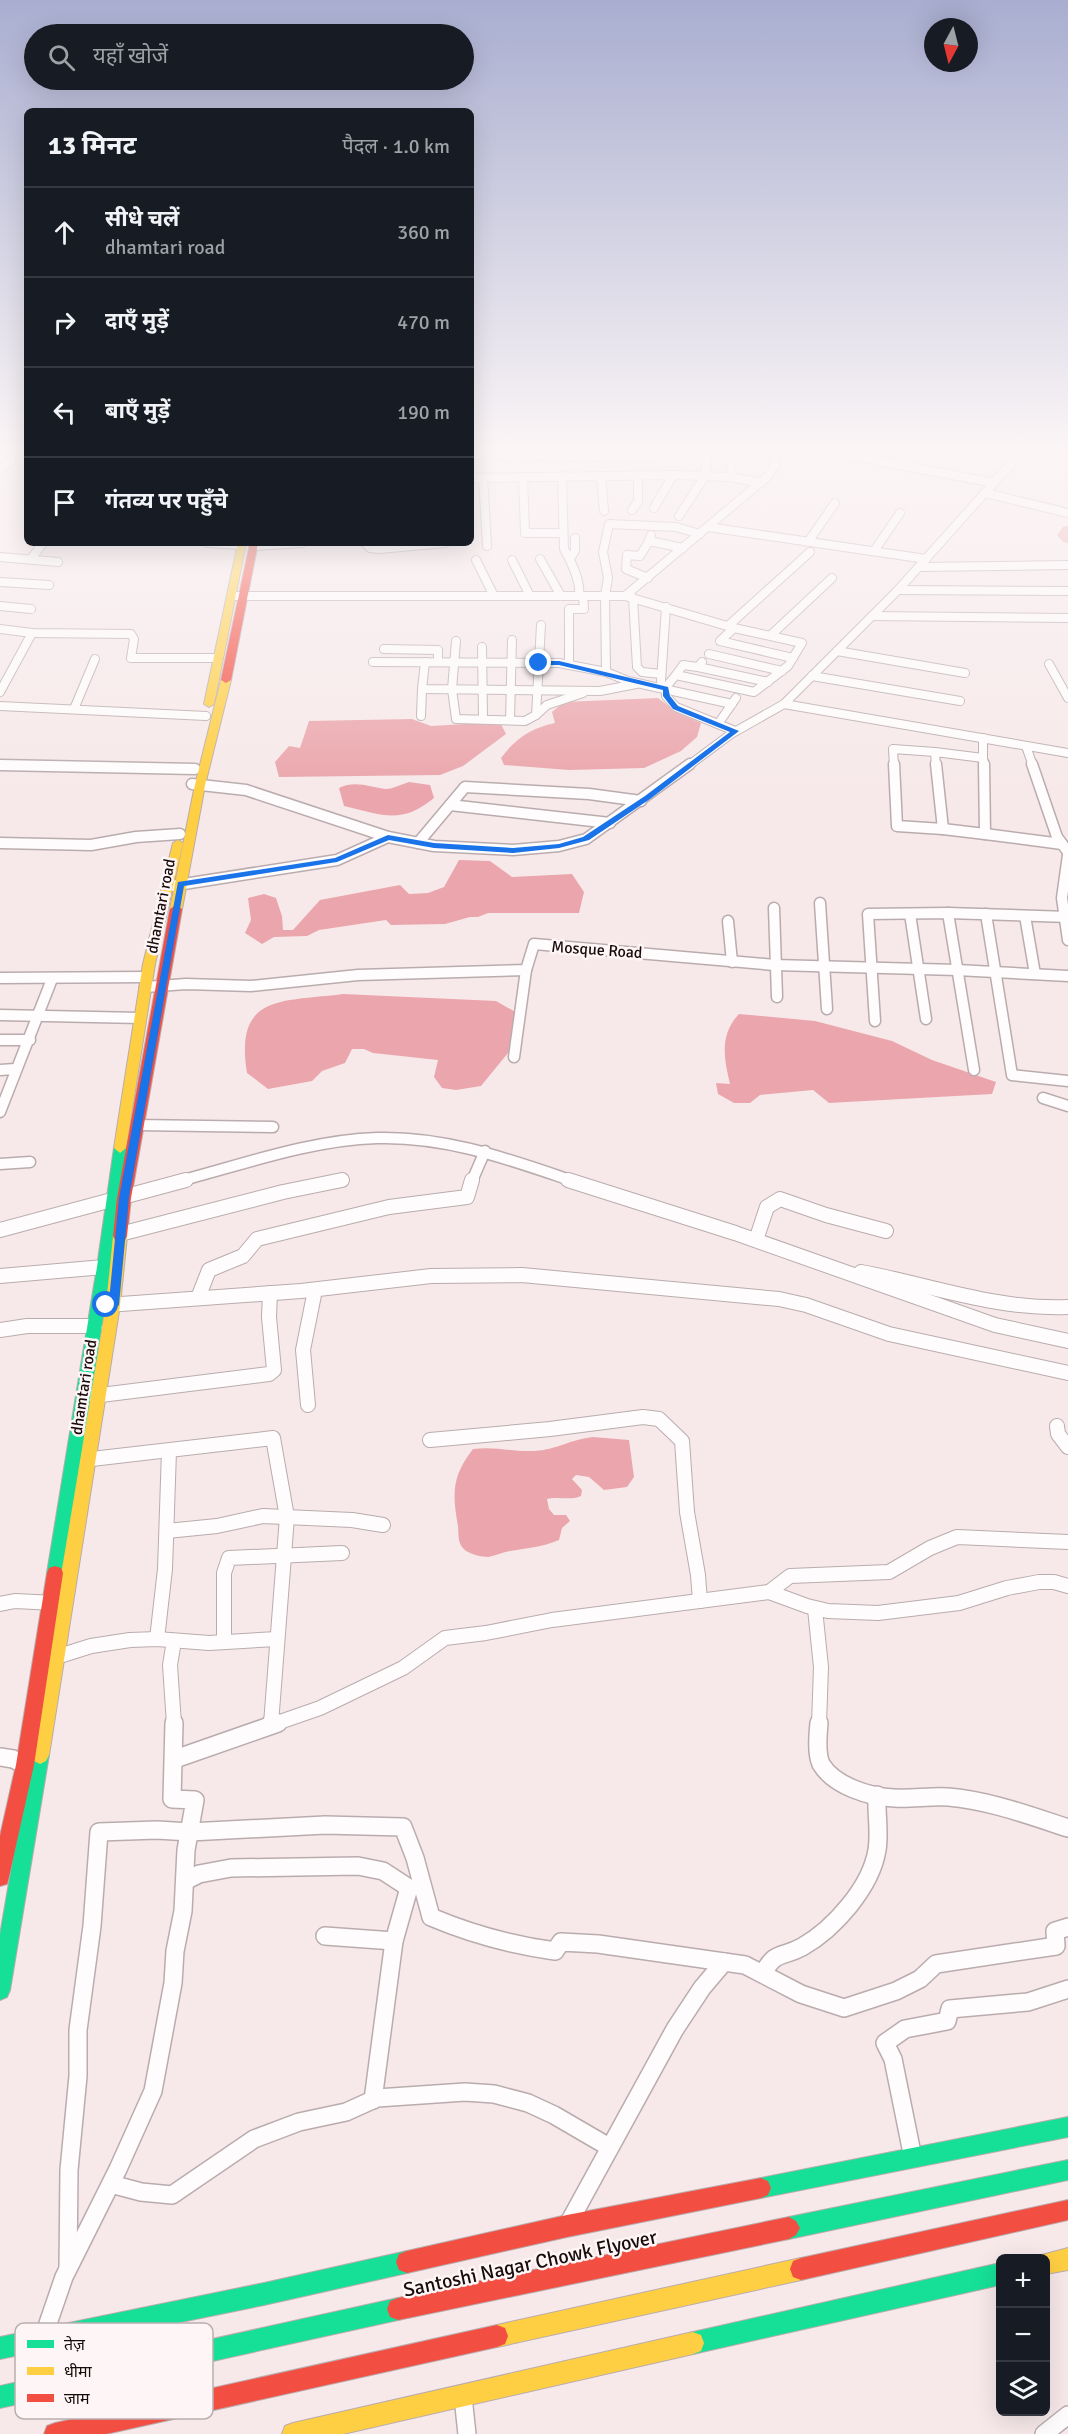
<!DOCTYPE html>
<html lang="hi">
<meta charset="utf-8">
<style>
:root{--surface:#171b24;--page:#20242c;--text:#f1f3f6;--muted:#9ea1a6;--line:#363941}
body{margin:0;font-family:Signika,"Noto Sans Devanagari",sans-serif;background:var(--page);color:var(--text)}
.controls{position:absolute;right:18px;bottom:18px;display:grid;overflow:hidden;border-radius:9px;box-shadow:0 6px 24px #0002}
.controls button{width:54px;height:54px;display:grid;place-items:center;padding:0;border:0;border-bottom:2px solid var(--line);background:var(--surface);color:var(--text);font:30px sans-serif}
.compass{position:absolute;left:924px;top:18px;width:54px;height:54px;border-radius:50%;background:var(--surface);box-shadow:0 6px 24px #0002;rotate:187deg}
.stop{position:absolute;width:18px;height:18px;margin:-14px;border:4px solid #1a73e8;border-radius:50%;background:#fff}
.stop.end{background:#1a73e8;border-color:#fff;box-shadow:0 2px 6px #0008}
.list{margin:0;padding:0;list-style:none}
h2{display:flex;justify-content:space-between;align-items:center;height:78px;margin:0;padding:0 24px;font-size:26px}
h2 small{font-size:20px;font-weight:400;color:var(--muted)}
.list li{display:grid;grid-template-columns:39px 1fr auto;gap:18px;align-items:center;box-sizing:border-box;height:90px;padding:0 24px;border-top:2px solid var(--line)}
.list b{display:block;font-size:22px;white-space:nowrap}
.list p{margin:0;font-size:20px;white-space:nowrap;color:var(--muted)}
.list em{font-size:20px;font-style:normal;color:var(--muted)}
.icon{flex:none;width:33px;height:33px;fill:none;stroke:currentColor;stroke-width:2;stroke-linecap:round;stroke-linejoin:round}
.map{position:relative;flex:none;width:1068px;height:2434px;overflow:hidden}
.search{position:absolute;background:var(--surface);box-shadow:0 6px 24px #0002;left:24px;top:24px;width:450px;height:66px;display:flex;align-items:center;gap:15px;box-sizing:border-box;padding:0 21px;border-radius:33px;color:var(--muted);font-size:22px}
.panel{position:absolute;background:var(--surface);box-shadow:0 6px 24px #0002;left:24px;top:108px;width:450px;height:438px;border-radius:9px}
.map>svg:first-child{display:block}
.water{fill:#eaa6ac}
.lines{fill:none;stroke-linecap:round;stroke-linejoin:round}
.river{fill:#eaa6ac;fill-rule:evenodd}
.street-far3-casing{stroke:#baacae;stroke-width:10}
.street-far2-casing{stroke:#baacae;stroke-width:13}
.street-far1-casing{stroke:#baacae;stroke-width:16}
.street-casing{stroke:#baacae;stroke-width:20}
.fast-casing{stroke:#baacae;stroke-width:2}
.slow-casing{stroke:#baacae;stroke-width:2}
.jam-casing{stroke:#baacae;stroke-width:2}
.street-far3{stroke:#fefcfc;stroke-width:8}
.street-far2{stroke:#fefcfc;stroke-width:10}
.street-far1{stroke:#fefcfc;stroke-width:14}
.street{stroke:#fefcfc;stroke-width:17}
.fast{fill:#16e098;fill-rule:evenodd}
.slow{fill:#ffcf43;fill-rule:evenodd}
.jam{fill:#f24e42;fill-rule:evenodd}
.route{fill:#1a73e8}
.labels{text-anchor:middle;stroke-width:5;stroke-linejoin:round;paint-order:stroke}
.street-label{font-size:16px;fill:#180b0c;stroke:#fef5f6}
.near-street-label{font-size:20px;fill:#180b0c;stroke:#fef5f6}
.key{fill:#fef5f6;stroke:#b9afb0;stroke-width:1.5}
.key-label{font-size:16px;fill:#180b0c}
</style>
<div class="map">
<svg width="1068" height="2434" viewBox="0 0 1068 2434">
<rect width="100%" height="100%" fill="#f7e9ea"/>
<!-- water -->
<g class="water">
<path d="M658,698L678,713L701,723L697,737L681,751L644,768L569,770L504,765L501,758C515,739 531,728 555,723L552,712L564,702Z"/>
<path d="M412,719L431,726L500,722L506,734L463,766L440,775L279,777L275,762L289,746L300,748L309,721Z"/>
<path d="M409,782L430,785L434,798C401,825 383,815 344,806L339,788C355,780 370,787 386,789C393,789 402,784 409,782Z"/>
<path d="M459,860L490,861L512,877L572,874L584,892L579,913H488L478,917H470L445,924L391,925L386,920L319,930L307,936L274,937L262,944L245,933L251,920L248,898L264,894L276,898L282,916L283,930H293L320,900L400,885L409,894L428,893L444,887Z"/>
<path d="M343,994L496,1001L519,1014L512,1048L481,1086L456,1090L442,1088L434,1077L438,1060L373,1053L364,1049H352L345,1063L322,1071L312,1081L268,1089L247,1073C234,993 283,1002 343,994Z"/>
<path d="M739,1014L815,1021L892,1041L932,1060L996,1082L992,1094L829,1103L813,1090L760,1095L750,1103H734L718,1094L716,1083L730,1084C724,1059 719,1035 739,1014Z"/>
<path d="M593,1437L629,1440L634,1477L627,1487L604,1490L589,1477L576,1475L572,1479L582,1490L581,1496C570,1501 558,1496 547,1499L549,1509L554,1515H566L570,1521L562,1528L559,1540C543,1547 528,1548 510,1551C503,1552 495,1556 488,1557C481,1557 471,1554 466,1551C457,1544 459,1536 458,1526C452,1493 452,1476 473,1449C495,1446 512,1452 534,1451C556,1450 571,1439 593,1437Z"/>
</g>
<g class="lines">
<!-- river -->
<path class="river" d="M1068,526V543L1063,542L1057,535L1063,527Z"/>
<defs>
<g id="street-far3">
<path d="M956,448L1016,458"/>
<path d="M471,455L656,458"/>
<path d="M847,455L995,483"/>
<path d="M0,469C11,463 14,461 10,448"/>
<path d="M562,476L564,549C571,561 581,582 579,596"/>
<path d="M601,476L604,511"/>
<path d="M523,477L525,533H563"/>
<path d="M731,477L732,448"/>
<path d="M471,478L673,475L731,477L761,483"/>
<path d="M483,478L487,546"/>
<path d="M986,493L1068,513"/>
<path d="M654,508L673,475"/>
<path d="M632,510L638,502V475"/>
<path d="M679,516L705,476L708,448"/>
<path d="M708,527L926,559"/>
<path d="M651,535L649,541L683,548"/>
<path d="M808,542L835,503"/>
<path d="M207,543L242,545"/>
<path d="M365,543L370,548L379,549L445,543"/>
<path d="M254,546L302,543"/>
<path d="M874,551L900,513"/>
<path d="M0,557L58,562"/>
<path d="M31,559L43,543"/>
<path d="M540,559L561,596"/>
<path d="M570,559L575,551V538"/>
<path d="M476,560L494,596"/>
<path d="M512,560L530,596"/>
<path d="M919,567L1068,565"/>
<path d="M648,578L626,569L627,555L640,556L649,541"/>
<path d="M0,582L49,585"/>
<path d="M898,590L1068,591"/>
<path d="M231,596H625"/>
<path d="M633,598L637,667L642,672L661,674"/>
<path d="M0,606L31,609"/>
<path d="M872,616L1068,618"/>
<path d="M728,626L810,552"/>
<path d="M734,628L720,641L793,658"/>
<path d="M0,629L32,633L131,634L134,639L131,658H218"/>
<path d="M771,635L832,578"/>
<path d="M456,641L452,689L456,719L525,721L536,715L541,625"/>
<path d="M482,647L483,719"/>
<path d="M384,649L438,650V662"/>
<path d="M837,651L965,673"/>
<path d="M709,654L782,671"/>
<path d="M373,662L559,663L606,672L628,681L732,704"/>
<path d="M425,662L422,689L600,691L636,684"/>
<path d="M1049,664L1068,698"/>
<path d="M569,665V609H584L583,596"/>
<path d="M698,667L768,682"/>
<path d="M606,672L605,596L608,578L603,552L609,524L676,527L700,534"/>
<path d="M676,675L683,665L698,667L702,662"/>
<path d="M812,676L960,701"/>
<path d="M661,681L666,607"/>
<path d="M0,692L32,633"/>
<path d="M784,704L1068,753"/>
<path d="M0,706L206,716"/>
<path d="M74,709L95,659"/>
<path d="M536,715L547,705L583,693"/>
<path d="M421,716L422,689"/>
<path d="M510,720L512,640"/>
<path d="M718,724L736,698"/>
<path d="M735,731L676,707L666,696V687L676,675L754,692L788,666L802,643L734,628L625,596L767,477L775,466L773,448"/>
<path d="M983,738V758"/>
<path d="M1026,746L1033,766"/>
<path d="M983,758L984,766"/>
<path d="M0,765L46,766"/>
<path d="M688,766L731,734L784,704L898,590L1025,448"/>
<path d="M894,766L893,749L935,752"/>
<path d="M936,766L935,752L983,758"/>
</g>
<g id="street-far2">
<path d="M894,764L897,826L943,829"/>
<path d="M936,764L943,829L985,834L984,764"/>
<path d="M1032,764L1057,837L1068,852"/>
<path d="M0,765L195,769"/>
<path d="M192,784L246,790L388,837L434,846L513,850L559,846L586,839L690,764"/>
<path d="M450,805L610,823"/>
<path d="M985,834L1062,844"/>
<path d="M0,843L91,845L136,837L180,834"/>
<path d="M418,843L465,787L589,794L641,801"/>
<path d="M1068,855L1062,898L1068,940"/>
<path d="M171,886L337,860L388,837"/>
<path d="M820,903L827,1009"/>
<path d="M774,908L777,997"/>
<path d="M948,913L974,1070"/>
<path d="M910,914L926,1019"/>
<path d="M986,914L1012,1075L1068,1081"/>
<path d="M1025,916L1035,974"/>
<path d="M728,921L732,962"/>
<path d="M0,978L146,977"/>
<path d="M145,987L186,984L251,986L358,975L526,970L534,944L775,965L957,970L1068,976"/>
<path d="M0,1015L140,1018"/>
<path d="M875,1021L868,914L948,913L1068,917"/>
<path d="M0,1040H30"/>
<path d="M514,1057L526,970"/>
<path d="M0,1070L15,1069"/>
<path d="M1043,1098L1068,1106"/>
<path d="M0,1112L52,979"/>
<path d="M137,1125L273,1127"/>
<path d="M0,1164L30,1162"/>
<path d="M180,1181C244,1164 311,1140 377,1138C446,1136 508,1159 573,1181"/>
<path d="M337,1181L342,1180"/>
<path d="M472,1181L485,1151"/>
</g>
<g id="street-far1">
<path d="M568,1180L735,1233L995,1325L1068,1341"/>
<path d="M0,1230L186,1180"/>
<path d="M120,1234L283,1192L342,1180"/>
<path d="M756,1240L767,1207L780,1199L826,1215L886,1231"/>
<path d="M861,1272C931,1285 996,1310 1068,1307"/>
<path d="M0,1276L104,1267"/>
<path d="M198,1298L209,1270L243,1256L257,1239L389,1207L467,1197L472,1180"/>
<path d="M107,1305L301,1291L431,1276L522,1275L779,1299L806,1305L889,1334L1068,1373"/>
<path d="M0,1330L27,1326H95"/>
<path d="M93,1396L269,1374L274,1370L269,1317L270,1293"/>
<path d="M308,1405L303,1350L315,1290"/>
<path d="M1057,1426L1058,1434L1068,1447"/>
<path d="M430,1440L550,1429L643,1417L659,1419L682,1441L687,1512L698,1575L700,1601"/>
<path d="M83,1460L273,1438L287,1517L271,1724"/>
<path d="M167,1531L217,1526L263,1516L352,1520L383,1525"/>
<path d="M769,1592L807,1606L828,1611L878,1613L959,1603L1007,1588L1039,1582H1054L1068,1586"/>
<path d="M0,1604L15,1601L55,1603"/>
<path d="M815,1609L821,1667L819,1724"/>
<path d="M157,1639L165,1569L169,1451"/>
<path d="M224,1641V1573L229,1558L342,1553"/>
<path d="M53,1658L91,1646L130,1640L157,1639L209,1643L277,1639"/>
<path d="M174,1724L170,1665L174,1641"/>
<path d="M274,1724L320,1708L403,1668L445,1638L486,1633L552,1620L769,1592L790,1576L889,1572L930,1548L957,1537L1068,1542"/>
</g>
<g id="street">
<path d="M819,1723C818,1734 816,1753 821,1764C834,1786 870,1797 894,1798C912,1799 930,1796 948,1797C988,1800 1031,1816 1068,1828"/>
<path d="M271,1725V1723"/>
<path d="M0,1757L13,1759L25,1765"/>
<path d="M175,1759L278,1723"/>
<path d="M185,1881L199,1874L231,1868L358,1866L383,1871L409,1888L394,1941L373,2100"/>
<path d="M325,1936L394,1941"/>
<path d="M763,1974C775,1950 782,1958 802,1947C834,1929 871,1887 877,1850C880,1832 876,1813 877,1795"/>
<path d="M913,2158L893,2059L885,2043L905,2029L947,2021L950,2009L1028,2002L1068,1989"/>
<path d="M111,2184L141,2192L172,2195L254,2139L299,2122L346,2112L377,2098L465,2092L494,2094L528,2103L554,2115L609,2147"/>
<path d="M567,2226L675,2029L702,1988L724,1962"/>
<path d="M68,2268L69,2170L78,2076V2030L92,1926L99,1832L157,1830L190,1832L325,1825L403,1827L415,1858L431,1917C471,1934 512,1945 555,1951L561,1942L598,1944L745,1965L801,1994L844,2008L896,1991L920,1979L936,1964L1056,1946L1055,1931L1068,1927"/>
<path d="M43,2338L64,2277L118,2169L153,2091L173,1983L175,1951L183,1911L186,1850L195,1800L172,1799L174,1723"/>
<path d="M463,2397L467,2434"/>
<path d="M1044,2434L1068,2415"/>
</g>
<g id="fast">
<path d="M120,1143L126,1148L111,1267L63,1573L61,1578L55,1580L49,1578L47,1573L97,1267L114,1148Z"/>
<path d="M40,1746L46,1749L49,1755L10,1990L7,1997L0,2000V1935L31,1755L34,1749Z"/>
<path d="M1068,2117V2137L761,2198L754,2195L751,2188L754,2181L761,2178Z"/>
<path d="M1068,2160V2180L789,2239L782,2235L778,2228L782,2221L789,2217Z"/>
<path d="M407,2251L415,2254L418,2262L415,2270L407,2273L264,2305L0,2359V2337L264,2283Z"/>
<path d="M1000,2263V2285L693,2354L685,2351L682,2343L685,2335L693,2332Z"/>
<path d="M398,2298L406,2301L409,2309L406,2317L398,2320L0,2408V2386Z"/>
</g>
<g id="slow">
<path d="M238,543H246L214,704L209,707L204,704Z"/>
<path d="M226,677L231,680L205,785L182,909L176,913L170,909L195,785L221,680Z"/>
<path d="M178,840L183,843L155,964L126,1148L120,1153L114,1148L143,964L173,843Z"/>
<path d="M120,1231L125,1232L127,1236L120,1305L49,1755L46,1761L40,1764L34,1761L31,1755L106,1305L113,1236L115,1232Z"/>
<path d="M1068,2248V2270L1046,2274V2258H1038V2256Z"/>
<path d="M801,2258L809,2261L812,2269L809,2277L801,2280L497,2347L489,2344L486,2336L489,2328L497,2325Z"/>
<path d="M693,2332L701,2335L704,2343L701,2351L693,2354L343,2434H282L285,2426L293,2423Z"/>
</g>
<g id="jam">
<path d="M250,543H258L231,680L226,683L221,680Z"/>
<path d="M176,905L182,909L131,1198L127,1236L125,1240H115L113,1236L117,1198L170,909Z"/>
<path d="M55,1566L61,1568L63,1573L34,1765L9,1877L7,1884L0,1886V1836L16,1765L47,1573L49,1568Z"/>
<path d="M761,2178L768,2181L771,2188L768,2195L761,2198L567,2237L407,2273L399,2270L396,2262L399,2254L407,2251L567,2215Z"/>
<path d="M1068,2200V2220L801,2280L793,2277L790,2269L793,2261L801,2258Z"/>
<path d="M789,2217L796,2221L800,2228L796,2235L789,2239L398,2320L390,2317L387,2309L390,2301L398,2298Z"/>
<path d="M497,2325L505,2328L508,2336L505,2344L497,2347L106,2434H44L47,2426L55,2423Z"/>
</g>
</defs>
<!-- street-far3 casing -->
<use href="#street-far3" class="street-far3-casing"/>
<!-- street-far2 casing -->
<use href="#street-far2" class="street-far2-casing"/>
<!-- street-far1 casing -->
<use href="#street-far1" class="street-far1-casing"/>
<!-- street casing -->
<use href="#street" class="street-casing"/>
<!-- fast casing -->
<use href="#fast" class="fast-casing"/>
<!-- slow casing -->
<use href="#slow" class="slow-casing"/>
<!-- jam casing -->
<use href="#jam" class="jam-casing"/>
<!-- street-far3 -->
<use href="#street-far3" class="street-far3"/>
<!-- street-far2 -->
<use href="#street-far2" class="street-far2"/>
<!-- street-far1 -->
<use href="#street-far1" class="street-far1"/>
<!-- street -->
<use href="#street" class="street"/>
<!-- fast -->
<use href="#fast" class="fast"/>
<!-- slow -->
<use href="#slow" class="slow"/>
<!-- jam -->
<use href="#jam" class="jam"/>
</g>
<!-- sky -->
<linearGradient id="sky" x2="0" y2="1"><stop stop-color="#a9aed0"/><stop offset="0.57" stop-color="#fbf5f6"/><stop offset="1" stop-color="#fbf5f6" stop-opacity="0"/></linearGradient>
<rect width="1068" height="789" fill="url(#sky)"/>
<!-- route -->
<path class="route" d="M537,661H559L668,687L670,696L678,706L739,731L650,799L589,840L559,848L513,853L434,848L389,840L337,862L184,886L129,1198L119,1305L113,1309L102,1308V1303L109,1301L119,1198L178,882L335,858L388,835L434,843L513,848L559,844L583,837L645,796L730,732L673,709L663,696V690L559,665H539Z"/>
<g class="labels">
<!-- street labels -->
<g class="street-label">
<text transform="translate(160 906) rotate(-79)" y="6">dhamtari road</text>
<text transform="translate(597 949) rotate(4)" y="6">Mosque Road</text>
<text transform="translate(83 1387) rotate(-81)" y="6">dhamtari road</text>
</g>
<!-- near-street labels -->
<g class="near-street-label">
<text transform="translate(530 2263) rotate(-12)" y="7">Santoshi Nagar Chowk Flyover</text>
</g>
</g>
<!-- legend -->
<rect x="15" y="2323" width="198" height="96" rx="9" class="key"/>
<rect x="27" y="2340" width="27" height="8" fill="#16e098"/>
<rect x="27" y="2367" width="27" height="8" fill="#ffcf43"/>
<rect x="27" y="2394" width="27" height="8" fill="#f24e42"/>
<g class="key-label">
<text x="64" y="2350">तेज़</text>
<text x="64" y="2377">धीमा</text>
<text x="64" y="2404">जाम</text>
</g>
</svg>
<div class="controls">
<button>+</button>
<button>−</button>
<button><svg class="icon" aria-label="layers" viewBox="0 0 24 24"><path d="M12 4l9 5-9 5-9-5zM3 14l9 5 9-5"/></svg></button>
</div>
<svg class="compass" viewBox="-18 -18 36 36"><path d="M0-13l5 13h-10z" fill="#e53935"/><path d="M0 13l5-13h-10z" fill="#9ea1a6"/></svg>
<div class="stop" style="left:106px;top:1305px"></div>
<div class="stop end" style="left:539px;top:663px"></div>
<div class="search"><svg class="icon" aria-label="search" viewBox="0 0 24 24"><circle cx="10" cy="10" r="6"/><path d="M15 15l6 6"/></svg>यहाँ खोजें</div>
<section class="panel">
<h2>13 मिनट<small>पैदल · 1.0 km</small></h2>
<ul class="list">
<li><svg class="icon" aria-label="ahead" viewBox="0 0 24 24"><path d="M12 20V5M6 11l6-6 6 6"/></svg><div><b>सीधे चलें</b><p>dhamtari road</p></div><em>360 m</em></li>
<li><svg class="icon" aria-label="right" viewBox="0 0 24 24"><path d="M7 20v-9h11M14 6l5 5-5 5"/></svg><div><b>दाएँ मुड़ें</b></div><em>470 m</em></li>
<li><svg class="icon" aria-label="left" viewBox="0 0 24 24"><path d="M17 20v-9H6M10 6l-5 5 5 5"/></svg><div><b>बाएँ मुड़ें</b></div><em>190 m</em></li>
<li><svg class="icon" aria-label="arrive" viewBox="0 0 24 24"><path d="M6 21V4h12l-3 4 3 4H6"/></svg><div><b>गंतव्य पर पहुँचे</b></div></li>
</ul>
</section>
</div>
